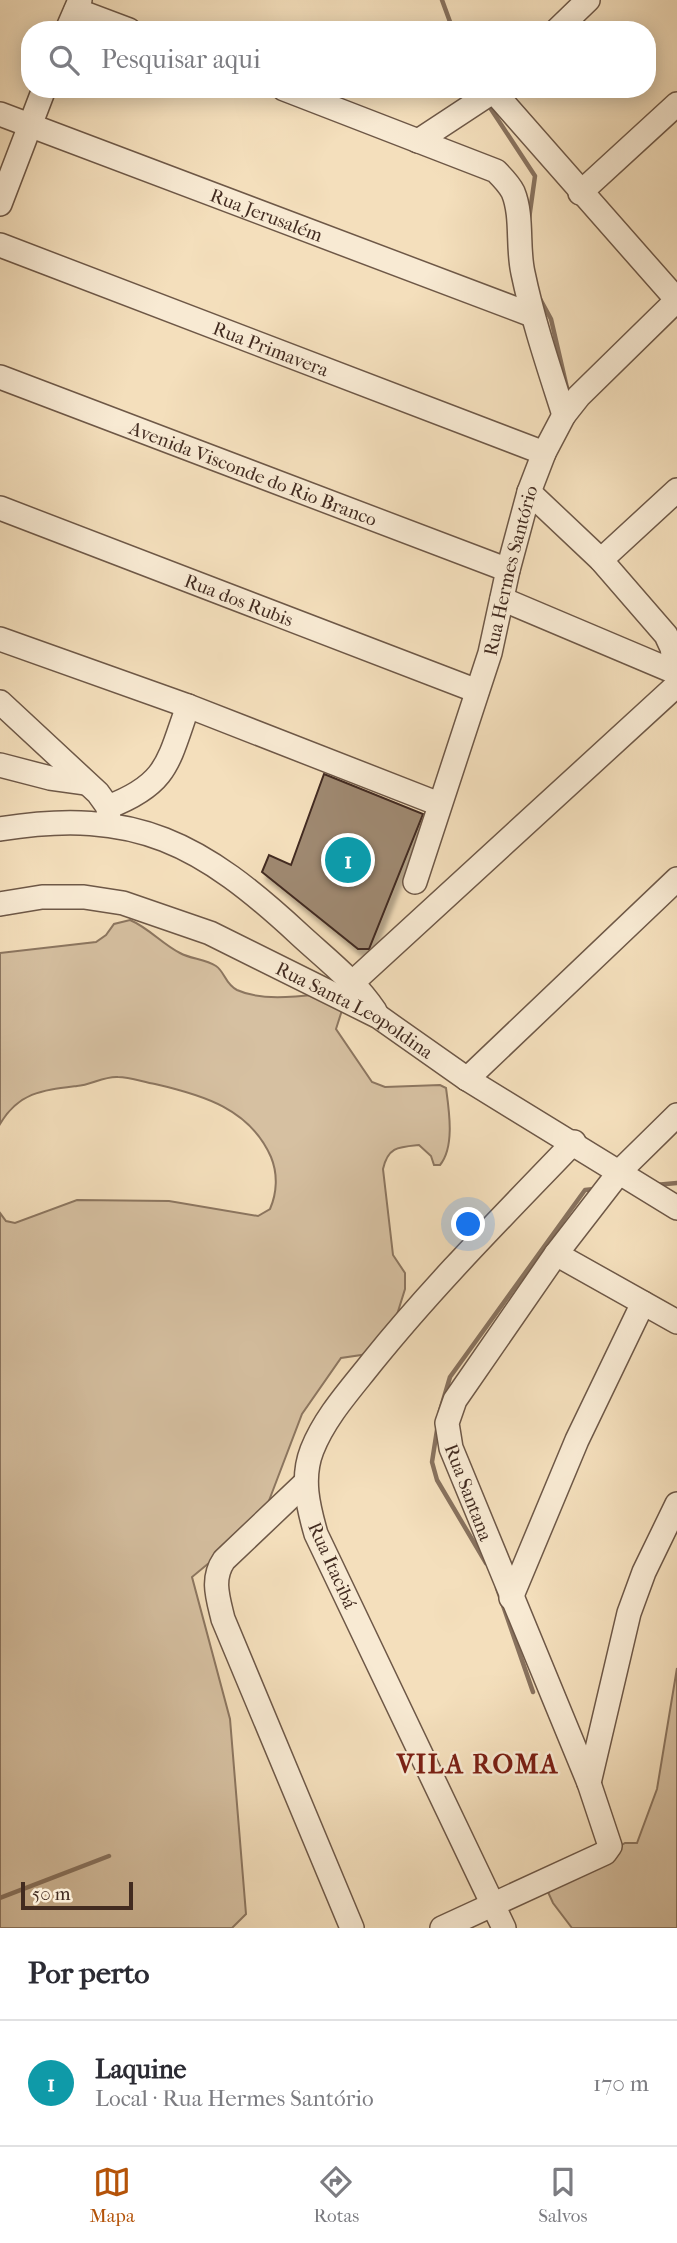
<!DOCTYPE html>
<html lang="pt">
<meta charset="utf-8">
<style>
:root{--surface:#fff;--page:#f7f7f7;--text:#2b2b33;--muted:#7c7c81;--line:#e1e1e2;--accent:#b45309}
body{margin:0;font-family:"IM FELL French Canon",serif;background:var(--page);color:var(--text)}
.scale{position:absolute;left:21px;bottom:18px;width:112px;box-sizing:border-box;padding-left:7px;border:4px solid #422b20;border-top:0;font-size:19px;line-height:24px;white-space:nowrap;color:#422b20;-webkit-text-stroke:5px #f8ead3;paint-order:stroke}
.you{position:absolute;left:469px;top:1225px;width:24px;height:24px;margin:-18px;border:5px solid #fff;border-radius:50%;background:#1a73e8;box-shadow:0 0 0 10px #1a73e833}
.badge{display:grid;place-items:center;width:46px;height:46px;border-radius:50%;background:var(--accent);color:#fff;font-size:23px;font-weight:700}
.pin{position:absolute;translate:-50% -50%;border:4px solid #fff;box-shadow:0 2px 7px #0006}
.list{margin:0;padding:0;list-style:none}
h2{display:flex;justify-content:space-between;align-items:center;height:91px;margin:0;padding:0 28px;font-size:30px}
h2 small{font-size:23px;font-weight:400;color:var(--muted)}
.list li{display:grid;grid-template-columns:46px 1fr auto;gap:21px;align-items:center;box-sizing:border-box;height:126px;padding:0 28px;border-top:2px solid var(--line)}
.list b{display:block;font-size:26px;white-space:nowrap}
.list p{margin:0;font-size:23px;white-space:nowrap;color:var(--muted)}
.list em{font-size:23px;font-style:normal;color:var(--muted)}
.icon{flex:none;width:38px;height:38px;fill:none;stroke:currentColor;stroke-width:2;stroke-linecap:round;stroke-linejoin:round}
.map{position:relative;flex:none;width:677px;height:1928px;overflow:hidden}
.search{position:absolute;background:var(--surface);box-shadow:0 4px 18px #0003;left:21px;right:21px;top:21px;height:77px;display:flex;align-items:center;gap:18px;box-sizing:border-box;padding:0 24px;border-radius:28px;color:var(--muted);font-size:26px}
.sheet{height:217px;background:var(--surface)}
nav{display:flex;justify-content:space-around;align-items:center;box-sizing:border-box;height:98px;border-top:2px solid var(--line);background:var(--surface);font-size:19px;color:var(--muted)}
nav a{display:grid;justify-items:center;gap:4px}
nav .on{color:var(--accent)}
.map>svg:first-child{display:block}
.green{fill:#d6c0a1;stroke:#8c7660;stroke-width:2}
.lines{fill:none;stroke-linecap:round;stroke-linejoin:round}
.stream{stroke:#88725e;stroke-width:4.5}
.building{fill:#9f8971;stroke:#422b20;stroke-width:2;filter:url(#shadow)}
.minor-casing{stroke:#6e5847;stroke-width:26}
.minor{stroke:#f8ead3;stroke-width:23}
.labels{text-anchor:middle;stroke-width:5;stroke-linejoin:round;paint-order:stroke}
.street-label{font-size:19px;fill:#422b20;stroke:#f8ead3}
.district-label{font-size:26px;font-weight:bold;letter-spacing:2px;fill:#7a1f14;stroke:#f8ead3}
</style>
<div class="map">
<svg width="677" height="1928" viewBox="0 0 677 1928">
<defs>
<filter id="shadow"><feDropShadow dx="4" dy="7" stdDeviation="2" flood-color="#0004"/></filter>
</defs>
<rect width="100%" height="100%" fill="#f4dfbc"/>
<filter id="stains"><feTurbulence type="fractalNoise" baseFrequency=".00286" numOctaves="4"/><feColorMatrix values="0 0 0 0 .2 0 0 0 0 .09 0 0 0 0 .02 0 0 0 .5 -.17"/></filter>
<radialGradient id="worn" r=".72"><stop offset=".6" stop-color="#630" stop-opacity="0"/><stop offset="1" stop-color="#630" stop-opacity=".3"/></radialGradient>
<!-- green -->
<g class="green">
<path d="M130,920C149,928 162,944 180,953C191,959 205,959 216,966C225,972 225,984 237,990C263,1002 301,996 329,993L344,1004L336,1029L372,1082L385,1087L440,1085L446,1088C449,1110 455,1147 440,1165H434L431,1156L419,1145C398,1147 388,1147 383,1169L393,1255L405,1273V1289L395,1321L368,1354L341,1358L302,1414L262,1519L192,1577L230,1719L246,1914L232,1928H0V1213L6,1221L15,1223L77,1200L169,1201L258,1216L270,1209C277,1193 278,1174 271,1157C250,1109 203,1095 155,1084C143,1082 130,1077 118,1077C104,1076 91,1085 77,1086C43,1090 19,1092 0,1124V953L96,942L106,935L114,924Z"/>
<path d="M677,1668V1928H572L553,1903L547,1890L625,1843H637L657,1789Z"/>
</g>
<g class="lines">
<!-- stream -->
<g class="stream">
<path d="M442,0L453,30"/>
<path d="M487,103L535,176L529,219"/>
<path d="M539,297L551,319L567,388"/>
<path d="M655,1185L677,1183"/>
<path d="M440,1411L450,1377L585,1190L594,1189"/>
<path d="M437,1430L432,1462L437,1480L486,1563"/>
<path d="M497,1588L533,1692"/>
<path d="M0,1898L109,1856"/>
</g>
</g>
<!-- building -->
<path class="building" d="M324,774L423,814L369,949H358L262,872L269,855L291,865Z"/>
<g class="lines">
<defs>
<g id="minor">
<path d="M76,10L129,30"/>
<path d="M67,30L80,0"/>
<path d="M557,30L588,0"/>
<path d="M284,89L496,171C502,177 509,184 513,192C523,216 517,247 523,273C533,321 549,368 564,415"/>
<path d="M494,92L677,300"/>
<path id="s1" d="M0,114L532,315"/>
<path d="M418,141L497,89"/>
<path d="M580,193L677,104"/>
<path d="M0,204L44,89"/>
<path id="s2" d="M0,245L544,453"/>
<path id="s3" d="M0,377L508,570"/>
<path d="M529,492L601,560L666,635L672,648L676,673"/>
<path id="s4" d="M0,508L477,691"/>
<path d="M601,560L677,490"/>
<path d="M502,599L677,673"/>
<path d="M0,639L188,706L439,804"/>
<path d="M0,702L98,793L108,807L109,823"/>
<path d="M0,765L50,778L86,783"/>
<path d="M108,807C168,784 168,762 188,706"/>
<path d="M0,829C136,807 202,844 300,935C326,959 355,981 375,1011"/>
<path id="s5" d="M415,882L490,653L508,570L529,492L544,453L564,415L579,396L677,300"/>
<path id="s6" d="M0,904L42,897H84L123,903L210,933L379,1017L467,1079L677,1208"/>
<path d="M352,983L677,685"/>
<path d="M467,1079L677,879"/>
<path d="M556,1254L677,1322"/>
<path d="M305,1483L224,1560C211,1579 218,1598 223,1619L352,1928"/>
<path d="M511,1598L577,1440L643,1303"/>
<path d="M589,1783L629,1613L644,1572L677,1504"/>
<path d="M442,1928L605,1853L610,1846L589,1783L451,1448L447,1423L455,1400L556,1254L621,1170L677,1115"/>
<path d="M504,1928L316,1534C308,1506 301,1478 312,1450C325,1417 350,1390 372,1362C434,1285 505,1214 574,1142"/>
</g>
</defs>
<!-- minor casing -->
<use href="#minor" class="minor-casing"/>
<!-- minor -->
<use href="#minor" class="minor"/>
</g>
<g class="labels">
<!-- street labels -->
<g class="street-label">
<text dy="7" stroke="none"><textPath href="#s1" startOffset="285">Rua Jerusalém</textPath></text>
<text dy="7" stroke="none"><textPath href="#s2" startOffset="290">Rua Primavera</textPath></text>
<text dy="7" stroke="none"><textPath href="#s3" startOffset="271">Avenida Visconde do Rio Branco</textPath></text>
<text dy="7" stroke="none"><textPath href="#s5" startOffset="326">Rua Hermes Santório</textPath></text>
<text dy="7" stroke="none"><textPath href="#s4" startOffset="256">Rua dos Rubis</textPath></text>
<text dy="7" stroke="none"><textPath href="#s6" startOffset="380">Rua Santa Leopoldina</textPath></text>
<text transform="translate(469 1492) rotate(69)" y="7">Rua Santana</text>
<text transform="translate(333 1565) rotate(66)" y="7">Rua Itacibá</text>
</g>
<!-- district labels -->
<g class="district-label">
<text x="478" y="1773">VILA ROMA</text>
</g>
</g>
<rect width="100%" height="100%" filter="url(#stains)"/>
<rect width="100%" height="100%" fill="url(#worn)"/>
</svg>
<div class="scale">50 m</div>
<div class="you"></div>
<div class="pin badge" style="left:348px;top:860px;background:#0f9aa8">1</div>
<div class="search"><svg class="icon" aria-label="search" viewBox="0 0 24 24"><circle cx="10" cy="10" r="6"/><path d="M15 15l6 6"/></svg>Pesquisar aqui</div>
</div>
<section class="sheet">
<h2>Por perto<small></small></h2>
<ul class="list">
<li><span class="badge" style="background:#0f9aa8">1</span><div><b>Laquine</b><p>Local · Rua Hermes Santório</p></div><em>170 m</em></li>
</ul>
</section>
<nav>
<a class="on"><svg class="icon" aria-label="map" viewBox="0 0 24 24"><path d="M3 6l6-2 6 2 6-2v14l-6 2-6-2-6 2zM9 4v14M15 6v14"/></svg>Mapa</a>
<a><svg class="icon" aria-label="directions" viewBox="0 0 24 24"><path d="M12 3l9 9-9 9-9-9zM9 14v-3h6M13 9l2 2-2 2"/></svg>Rotas</a>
<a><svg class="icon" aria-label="saved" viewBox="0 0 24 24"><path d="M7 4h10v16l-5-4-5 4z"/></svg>Salvos</a>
</nav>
